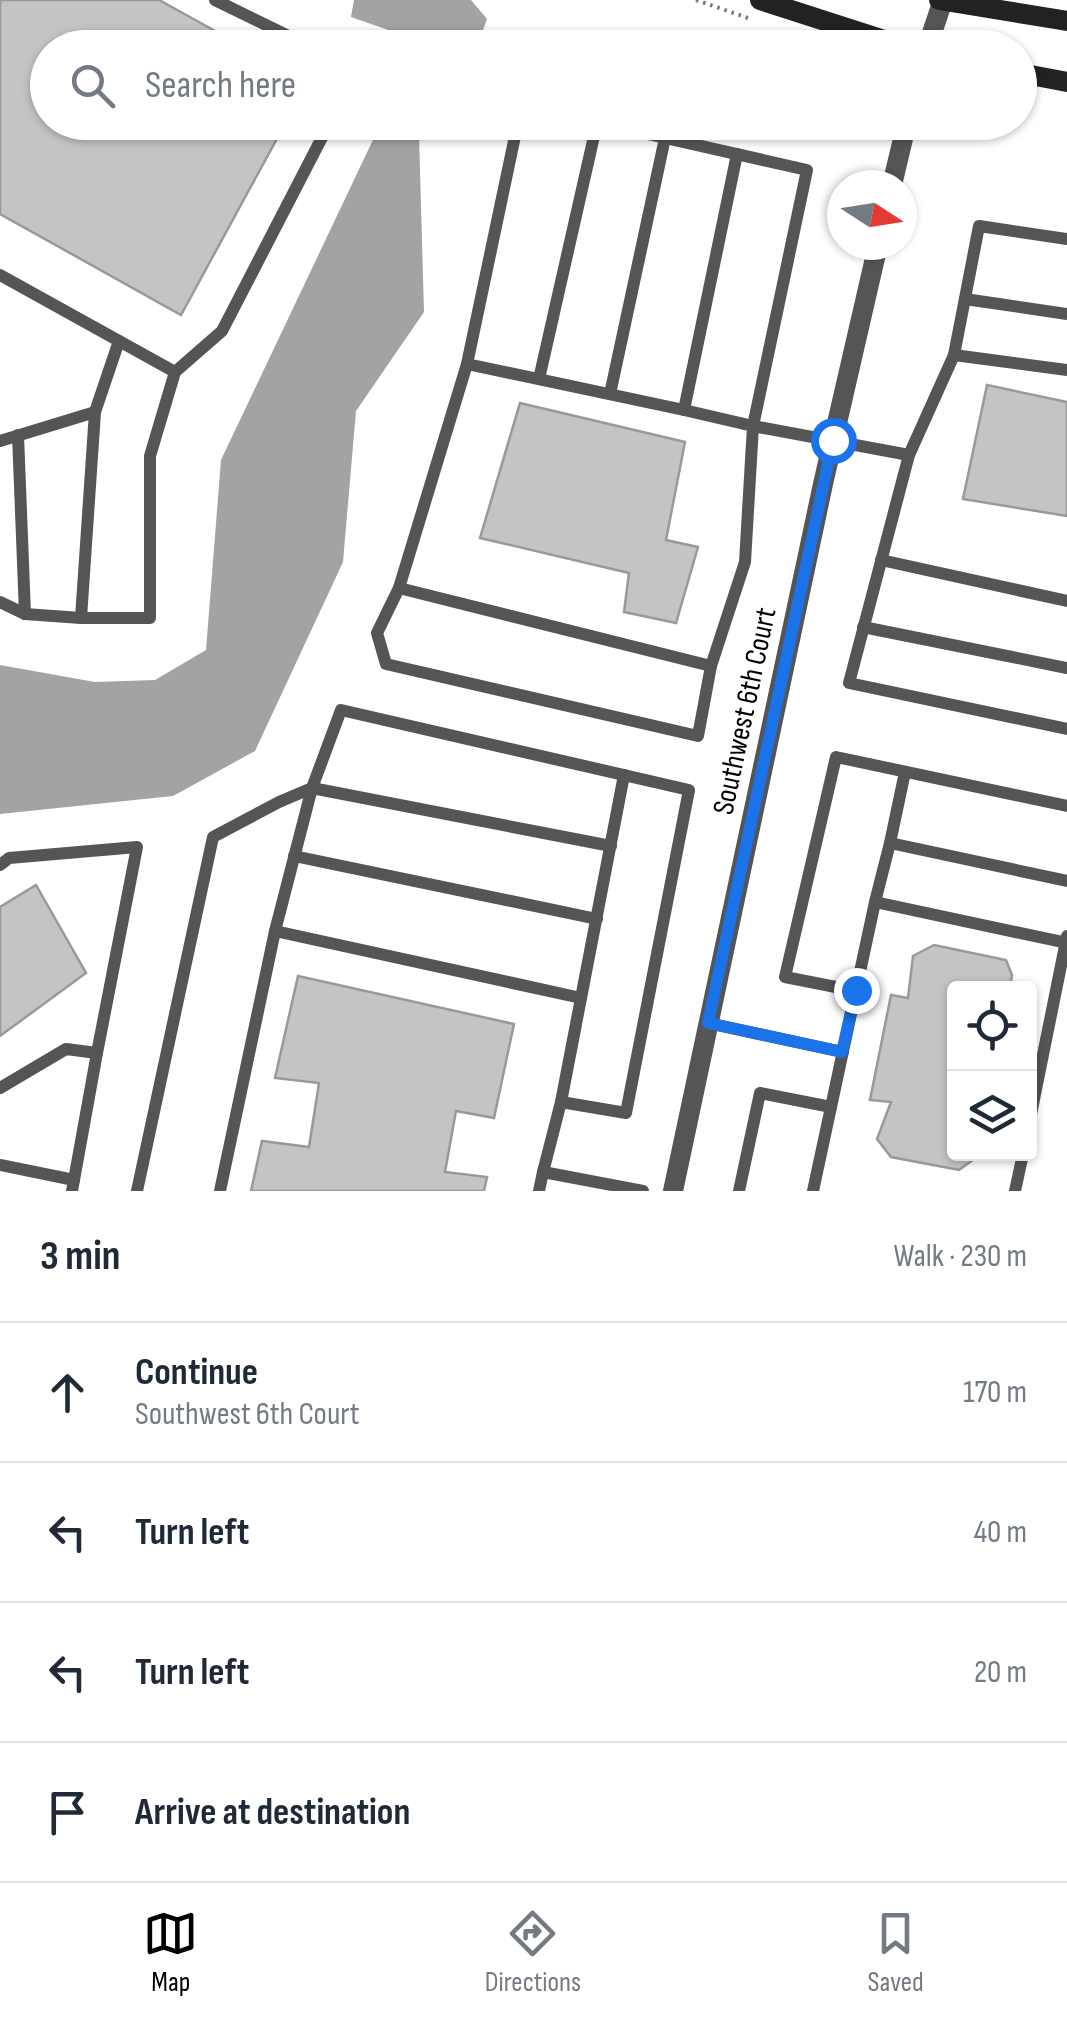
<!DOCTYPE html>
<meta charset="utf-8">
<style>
:root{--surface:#fff;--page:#f2f2f3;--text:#1f2937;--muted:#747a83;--line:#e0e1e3;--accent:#000}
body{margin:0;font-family:"Sofia Sans Condensed",sans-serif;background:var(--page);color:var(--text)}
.controls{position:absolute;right:30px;bottom:30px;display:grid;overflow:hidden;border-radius:10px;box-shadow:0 2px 8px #0004}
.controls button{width:90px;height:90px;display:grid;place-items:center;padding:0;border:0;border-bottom:2px solid var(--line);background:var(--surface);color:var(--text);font:50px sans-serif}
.compass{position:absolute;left:827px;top:170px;width:90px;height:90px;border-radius:50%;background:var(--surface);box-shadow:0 2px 8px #0004;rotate:102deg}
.stop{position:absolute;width:30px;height:30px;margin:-22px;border:8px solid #1a73e8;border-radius:50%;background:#fff}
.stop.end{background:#1a73e8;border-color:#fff;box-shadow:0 2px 10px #0008}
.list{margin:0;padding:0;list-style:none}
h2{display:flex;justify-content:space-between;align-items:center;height:130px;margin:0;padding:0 40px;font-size:42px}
h2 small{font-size:32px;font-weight:400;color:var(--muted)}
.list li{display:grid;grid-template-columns:65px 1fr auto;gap:30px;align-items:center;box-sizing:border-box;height:140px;padding:0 40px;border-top:2px solid var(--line)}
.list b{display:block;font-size:38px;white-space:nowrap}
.list p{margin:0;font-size:32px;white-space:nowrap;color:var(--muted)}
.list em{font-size:32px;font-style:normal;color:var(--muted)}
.icon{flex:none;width:55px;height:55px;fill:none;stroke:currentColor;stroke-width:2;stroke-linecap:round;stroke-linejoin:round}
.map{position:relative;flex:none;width:1067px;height:1191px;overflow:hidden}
.search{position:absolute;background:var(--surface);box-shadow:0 2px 8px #0004;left:30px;right:30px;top:30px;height:110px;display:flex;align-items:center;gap:25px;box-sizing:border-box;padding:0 35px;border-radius:55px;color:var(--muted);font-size:38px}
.sheet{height:690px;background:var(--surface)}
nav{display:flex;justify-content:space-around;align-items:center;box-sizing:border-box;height:140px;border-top:2px solid var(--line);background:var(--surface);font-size:28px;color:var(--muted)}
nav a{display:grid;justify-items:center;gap:5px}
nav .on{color:var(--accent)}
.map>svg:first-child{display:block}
.water{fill:#a3a3a3}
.building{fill:#c4c4c4;stroke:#999;stroke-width:2.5}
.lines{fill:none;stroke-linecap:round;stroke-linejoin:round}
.path{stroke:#777;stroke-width:4;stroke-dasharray:2.5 5;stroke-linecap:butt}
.lane{stroke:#555;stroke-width:12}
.street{stroke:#555;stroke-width:20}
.secondary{stroke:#222;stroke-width:20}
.route{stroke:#1a73e8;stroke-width:12}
.labels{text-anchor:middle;stroke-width:8;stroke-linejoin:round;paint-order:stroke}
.street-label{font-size:30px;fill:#000;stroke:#fff}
</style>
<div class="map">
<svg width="1067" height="1191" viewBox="0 0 1067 1191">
<rect width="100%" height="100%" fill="#fff"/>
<!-- water -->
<g class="water">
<path d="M354,0H471L487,19L478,44L434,46L351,17Z"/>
<path d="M381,123L419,134L424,312L356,411L343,562L255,751L173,796L0,814V665L95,682L155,680L206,650L221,460Z"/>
</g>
<!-- building -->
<g class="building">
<path d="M0,0H159L246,48H48V122H286L181,315L0,214Z"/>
<path d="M987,385L1067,402V516L963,499Z"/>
<path d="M520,403L685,442L666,540L698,547L676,623L624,612L629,573L480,538Z"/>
<path d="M36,885L86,973L0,1036V907Z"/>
<path d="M934,945L1006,960L1012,975L1010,988H954V1154H978L977,1157L959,1170L891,1157L877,1139L891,1102L870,1100L891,995L908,998L913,956Z"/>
<path d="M298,976L514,1024L494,1118L456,1111L445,1172L487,1177L484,1191H251L262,1141L309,1147L319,1083L275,1078Z"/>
</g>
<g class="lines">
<!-- path -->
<path class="path" d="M696,0L748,18"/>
<!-- lane -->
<g class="lane">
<path d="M215,0L313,48"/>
<path d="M518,122L467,364L684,410"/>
<path d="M595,122L807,170L753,426L909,455"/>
<path d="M1067,239L979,226L954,355L909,455L849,683L1067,729"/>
<path d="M0,275L175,372"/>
<path d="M965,299L1067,314"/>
<path d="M954,355L1067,370"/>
<path d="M467,364L399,588L711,666L745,562L753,426L684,410L737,154"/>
<path d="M539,379L597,123"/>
<path d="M610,394L665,138"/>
<path d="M18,435L25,614"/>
<path d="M0,441L95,412L119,341"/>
<path d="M881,560L1067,601"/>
<path d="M399,588L377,633L386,664L698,736L711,666"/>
<path d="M0,602L25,614L81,618H150V456L175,372L222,331L330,122"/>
<path d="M81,618L95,412"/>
<path d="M863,627L1067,668"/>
<path d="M890,843L905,772"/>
<path d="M294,856L597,919"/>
<path d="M0,865L9,858L137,847L97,1053L66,1049L0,1088"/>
<path d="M875,902L890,843L1067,881"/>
<path d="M275,931L581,998"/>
<path d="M856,991L785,977L836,757L1067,806"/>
<path d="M708,1023L843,1052"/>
<path d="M561,1102L624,775"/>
<path d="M1030,1119L1067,936"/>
<path d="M0,1165L74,1180"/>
<path d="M72,1191L97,1053"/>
<path d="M137,1191L213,837L279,802L312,788L341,710L689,790L626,1113L561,1102L543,1172"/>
<path d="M220,1191L275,931L312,788L611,846"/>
<path d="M539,1191L543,1172L643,1191"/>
<path d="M739,1191L760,1093L831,1107"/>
<path d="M813,1191L875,902L1067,943"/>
<path d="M1015,1191L1023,1154"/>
</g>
<!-- street -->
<g class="street">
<path d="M927,48L943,0"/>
<path d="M892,185L907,122"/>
<path d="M673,1191L823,484L878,245"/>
</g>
<!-- secondary -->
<g class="secondary">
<path d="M760,0L909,48"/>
<path d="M939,0L1067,21"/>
<path d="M1020,73L1067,82"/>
</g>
</g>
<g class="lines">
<!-- route -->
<path class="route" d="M833,440L708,1023L842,1052L856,990"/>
</g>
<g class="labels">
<!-- street labels -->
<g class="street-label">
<text transform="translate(744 711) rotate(-78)" y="10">Southwest 6th Court</text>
</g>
</g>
</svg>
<div class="controls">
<button><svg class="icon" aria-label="locate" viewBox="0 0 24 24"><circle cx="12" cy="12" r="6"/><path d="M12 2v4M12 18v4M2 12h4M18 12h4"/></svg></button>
<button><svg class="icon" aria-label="layers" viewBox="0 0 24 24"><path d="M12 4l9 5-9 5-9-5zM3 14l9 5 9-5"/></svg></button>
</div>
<svg class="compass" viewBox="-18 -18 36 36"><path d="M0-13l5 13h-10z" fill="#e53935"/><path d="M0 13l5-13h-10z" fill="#747a83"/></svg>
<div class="stop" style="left:833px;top:440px"></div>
<div class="stop end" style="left:856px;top:990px"></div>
<div class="search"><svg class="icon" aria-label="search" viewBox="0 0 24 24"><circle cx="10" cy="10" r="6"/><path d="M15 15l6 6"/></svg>Search here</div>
</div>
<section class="sheet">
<h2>3 min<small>Walk · 230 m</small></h2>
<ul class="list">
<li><svg class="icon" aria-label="ahead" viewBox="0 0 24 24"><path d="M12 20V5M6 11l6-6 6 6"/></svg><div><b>Continue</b><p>Southwest 6th Court</p></div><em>170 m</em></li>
<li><svg class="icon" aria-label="left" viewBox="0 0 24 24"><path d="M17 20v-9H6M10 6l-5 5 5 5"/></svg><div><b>Turn left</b></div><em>40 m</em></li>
<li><svg class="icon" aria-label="left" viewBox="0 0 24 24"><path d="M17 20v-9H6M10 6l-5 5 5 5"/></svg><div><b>Turn left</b></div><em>20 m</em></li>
<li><svg class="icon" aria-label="arrive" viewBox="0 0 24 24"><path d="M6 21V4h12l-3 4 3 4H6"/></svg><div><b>Arrive at destination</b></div></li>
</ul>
</section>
<nav>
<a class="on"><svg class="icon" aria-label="map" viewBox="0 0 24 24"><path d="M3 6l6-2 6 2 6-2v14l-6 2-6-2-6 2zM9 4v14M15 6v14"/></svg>Map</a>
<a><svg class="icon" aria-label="directions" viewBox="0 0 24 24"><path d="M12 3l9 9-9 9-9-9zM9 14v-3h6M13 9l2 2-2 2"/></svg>Directions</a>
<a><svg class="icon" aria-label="saved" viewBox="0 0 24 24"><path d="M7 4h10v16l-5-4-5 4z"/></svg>Saved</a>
</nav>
